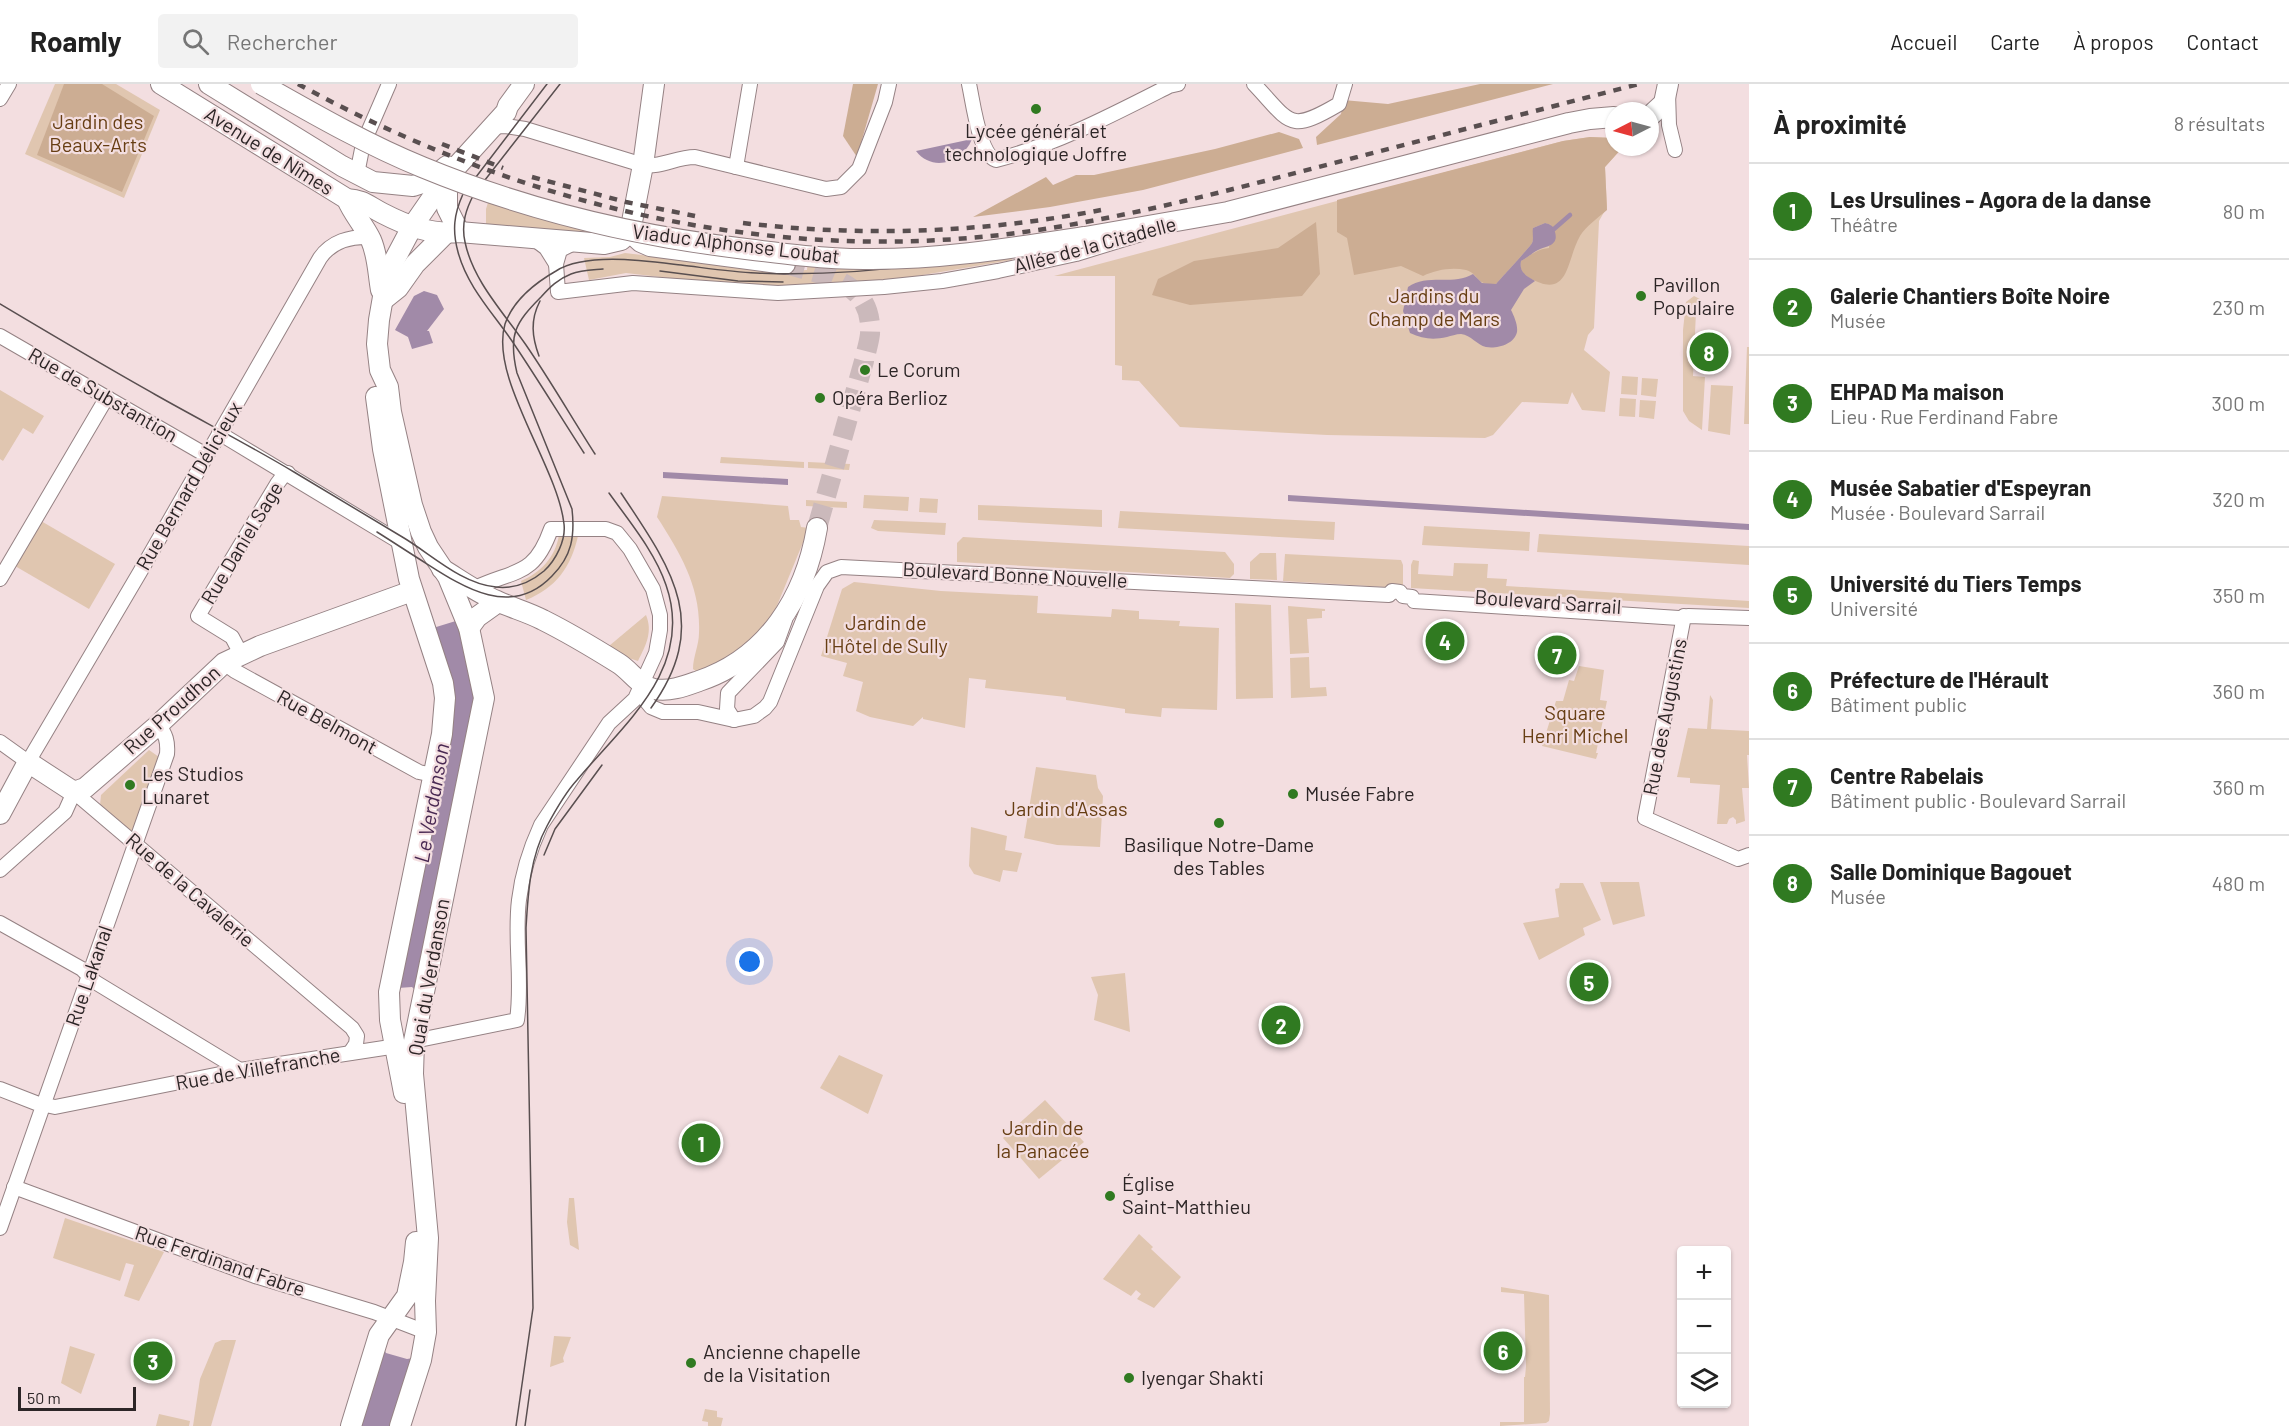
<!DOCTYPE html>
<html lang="fr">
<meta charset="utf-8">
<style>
:root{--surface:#fff;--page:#f2f2f2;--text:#222;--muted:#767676;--line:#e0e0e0;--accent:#307a21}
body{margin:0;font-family:Barlow,sans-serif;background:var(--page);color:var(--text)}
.controls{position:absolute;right:18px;bottom:18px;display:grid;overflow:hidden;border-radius:6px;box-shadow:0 2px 4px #0004}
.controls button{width:54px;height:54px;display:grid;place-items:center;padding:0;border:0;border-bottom:2px solid var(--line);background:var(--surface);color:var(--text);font:30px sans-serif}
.compass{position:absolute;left:1605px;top:18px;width:54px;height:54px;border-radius:50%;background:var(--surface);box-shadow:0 2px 4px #0004;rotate:264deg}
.scale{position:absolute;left:18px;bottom:15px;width:118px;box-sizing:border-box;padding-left:6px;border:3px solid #2c2526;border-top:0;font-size:16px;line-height:21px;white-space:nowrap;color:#2c2526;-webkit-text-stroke:4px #f3dee0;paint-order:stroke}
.you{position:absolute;left:750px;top:878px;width:21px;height:21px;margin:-15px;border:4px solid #fff;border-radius:50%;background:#1a73e8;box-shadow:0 0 0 9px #1a73e833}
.badge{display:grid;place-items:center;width:39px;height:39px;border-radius:50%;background:var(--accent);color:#fff;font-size:20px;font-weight:700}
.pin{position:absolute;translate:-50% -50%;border:3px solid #fff;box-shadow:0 2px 6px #0006}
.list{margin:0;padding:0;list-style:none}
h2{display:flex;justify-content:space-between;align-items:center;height:78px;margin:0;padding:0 24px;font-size:26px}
h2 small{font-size:20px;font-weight:400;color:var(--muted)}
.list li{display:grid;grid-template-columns:39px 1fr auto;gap:18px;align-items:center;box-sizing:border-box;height:96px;padding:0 24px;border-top:2px solid var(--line)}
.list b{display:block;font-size:22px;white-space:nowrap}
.list p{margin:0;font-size:20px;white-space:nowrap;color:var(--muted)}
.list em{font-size:20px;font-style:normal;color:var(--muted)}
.icon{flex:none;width:33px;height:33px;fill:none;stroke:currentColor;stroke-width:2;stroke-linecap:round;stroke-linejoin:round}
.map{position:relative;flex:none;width:1749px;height:1342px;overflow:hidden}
header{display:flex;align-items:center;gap:36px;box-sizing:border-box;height:84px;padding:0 30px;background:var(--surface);border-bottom:2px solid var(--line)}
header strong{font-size:28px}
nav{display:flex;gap:33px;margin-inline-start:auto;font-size:21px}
.search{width:420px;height:54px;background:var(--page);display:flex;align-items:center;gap:15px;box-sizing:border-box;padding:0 21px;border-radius:6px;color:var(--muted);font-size:22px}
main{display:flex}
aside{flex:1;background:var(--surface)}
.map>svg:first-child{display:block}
.green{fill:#e0c6b0}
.forest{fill:#ccad93}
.water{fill:#a18aa8}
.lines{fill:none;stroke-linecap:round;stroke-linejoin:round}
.stream{stroke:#a18aa8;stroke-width:4.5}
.secondary-tunnel{stroke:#cbb9bb;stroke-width:20;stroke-dasharray:20 10;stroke-linecap:butt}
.street-casing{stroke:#958284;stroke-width:16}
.secondary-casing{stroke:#958284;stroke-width:22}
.street{stroke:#fff;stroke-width:14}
.secondary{stroke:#fff;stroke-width:20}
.tram{stroke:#594f50;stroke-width:1.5}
.rail{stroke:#594f50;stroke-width:4.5;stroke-dasharray:8 8;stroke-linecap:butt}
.secondary-bridge-casing{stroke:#958284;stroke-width:22;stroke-linecap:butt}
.secondary-bridge{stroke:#fff;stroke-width:20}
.poi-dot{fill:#307a21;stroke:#f3dee0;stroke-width:2}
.labels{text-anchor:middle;stroke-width:4.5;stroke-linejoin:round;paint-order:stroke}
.park-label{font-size:20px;fill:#673e13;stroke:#f3dee0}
.poi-label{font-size:20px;fill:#2c2526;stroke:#f3dee0;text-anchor:start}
.street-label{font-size:20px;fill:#2c2526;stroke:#f3dee0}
.water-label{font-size:21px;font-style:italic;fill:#482852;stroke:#f3dee0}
</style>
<header>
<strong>Roamly</strong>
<div class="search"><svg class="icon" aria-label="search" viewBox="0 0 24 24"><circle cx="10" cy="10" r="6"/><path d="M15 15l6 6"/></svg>Rechercher</div>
<nav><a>Accueil</a><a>Carte</a><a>À propos</a><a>Contact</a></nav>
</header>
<main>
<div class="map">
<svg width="1749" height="1342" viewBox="0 0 1749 1342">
<rect width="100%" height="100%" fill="#f3dee0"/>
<!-- green -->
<g class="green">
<path d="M55,0H116L160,26L124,114L25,70Z"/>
<path d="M1590,53L1614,54V63H1623L1605,83L1607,123L1599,137L1594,244L1588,251L1584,266L1610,288L1605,328L1582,326L1572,308L1568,320L1522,318L1493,351L1485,354L1327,351L1180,343L1139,297L1122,296V282L1115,281V192H1054L1563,57Z"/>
<path d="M490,112L605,146L583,151L486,141V125Z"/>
<path d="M1009,166L1012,176L905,194L774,204L720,200L626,189L589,196L584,174L610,173L625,169L775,187L807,186L808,175Z"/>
<path d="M1694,212L1702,216L1696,228L1693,292L1705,293L1702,346L1689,337L1683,327V246L1686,218Z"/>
<path d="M1747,263H1749V340H1744Z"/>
<path d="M1622,292L1638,293L1637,311L1621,310Z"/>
<path d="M1642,294L1658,295L1656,313L1641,311Z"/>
<path d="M1711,301L1733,302L1730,351L1708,347Z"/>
<path d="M0,306L44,332L33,350L23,344L3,377L0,375Z"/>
<path d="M1620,314L1636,315L1635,333L1619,332Z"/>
<path d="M1640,316L1656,317L1654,335L1639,333Z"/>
<path d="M721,373L804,378V384L720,379Z"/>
<path d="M808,378L850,380L849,386L808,384Z"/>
<path d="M864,411L909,413L908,427L863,424Z"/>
<path d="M662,412L788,422L790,436H799L801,443L809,444L769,541L731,573L697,588L693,585C693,573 699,561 699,549C701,504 681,470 657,433Z"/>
<path d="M920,414L938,415L937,429L919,428Z"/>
<path d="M806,416L847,418V424L806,422Z"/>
<path d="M978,421L1102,426V443L978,436Z"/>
<path d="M1120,427L1335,438L1334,456L1118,444Z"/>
<path d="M874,436L946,439L945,451L878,447L871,444Z"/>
<path d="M41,437L115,480L89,525L15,482Z"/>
<path d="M1424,442L1530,448L1529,467L1422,461Z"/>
<path d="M1539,450L1749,462V481L1537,468Z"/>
<path d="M559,451L578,452C571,483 556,504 526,516L521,497C541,488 555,474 559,451Z"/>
<path d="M963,453L1225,468L1234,480V490L1230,494L957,478V459Z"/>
<path d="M1260,469H1276L1277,496L1250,495V478Z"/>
<path d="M1285,470L1401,476L1403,481V504L1283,497Z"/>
<path d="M1413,476L1419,477L1418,490L1453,492L1454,479L1488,480L1487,494L1507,495L1506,502L1749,517V524L1411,504V481Z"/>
<path d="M854,498L941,507L1038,512L1037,529L1111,533L1112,525L1139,527V535L1180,537L1179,542L1219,544L1217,626L1162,624L1161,633L1125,629V625L1066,616V613L985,604L986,596L969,594L965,644L923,635V633L913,642L870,633L856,627L863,598L843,592L847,579L821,572L842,505Z"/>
<path d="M1235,519L1271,521L1273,614L1236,615Z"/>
<path d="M1288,522L1325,525V527H1322V534L1307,535L1309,569L1290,570Z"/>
<path d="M646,531C653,548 646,561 638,577L619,571L609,562Z"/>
<path d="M1309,573L1310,604L1326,603L1327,612L1291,614L1290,574Z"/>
<path d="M1579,582L1604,586L1600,616L1607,617L1596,669H1598L1596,675L1542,662L1556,617H1563L1569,596L1574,597Z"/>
<path d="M1710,611L1713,616L1711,645L1749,647V671H1747L1749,704H1742L1745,737L1736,740V736L1733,733L1729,735L1727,740H1717L1720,701L1690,699V694L1677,693L1688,644L1707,645Z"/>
<path d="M149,666L159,673L132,749L100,721L101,711Z"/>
<path d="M1036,683L1096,691L1098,704L1103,712L1100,763L1057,761L1024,754Z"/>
<path d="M971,743L1007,752L1005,766L1022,769L1017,788L1003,786L1000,798L974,790L969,782Z"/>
<path d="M1600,798H1639L1645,832L1613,841Z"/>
<path d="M1560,799H1583L1601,836L1583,844L1585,851L1539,876L1523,839L1559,833L1555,805L1559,804Z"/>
<path d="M1125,889L1130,948L1094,936L1098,911L1091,893Z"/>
<path d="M839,971L883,991L868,1030L820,1004Z"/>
<path d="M1045,1016L1084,1058L1039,1095L1003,1054Z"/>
<path d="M569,1114H574L579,1166L570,1161L567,1138Z"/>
<path d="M65,1134L164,1168L139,1217L124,1212L134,1181L126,1179L120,1197L53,1174Z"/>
<path d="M1139,1150L1153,1163L1151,1165L1181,1193L1154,1224L1137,1215L1141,1210L1136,1206L1131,1212L1103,1195Z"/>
<path d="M1501,1203L1549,1211L1550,1330L1549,1337L1546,1339L1500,1342V1338H1524V1293H1525L1526,1282L1524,1210L1501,1208Z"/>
<path d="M554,1252L571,1253L563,1274L564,1278L550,1283Z"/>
<path d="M222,1256H236L211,1342H193L200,1295L215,1259Z"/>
<path d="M70,1262L95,1270L81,1310L61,1299Z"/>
<path d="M705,1325L717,1327V1333L723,1334L721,1342H708V1338L702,1337Z"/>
<path d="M159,1330L190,1337L189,1342H156Z"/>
</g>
<!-- forest -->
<g class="forest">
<path d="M64,0H102L154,32L122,108L37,71Z"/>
<path d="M853,0H878L857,73L843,52Z"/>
<path d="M1480,0H1553L1317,61L1316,53L1341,30L1343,16L1388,20Z"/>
<path d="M1279,48L1299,55L1303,64L1143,106L1050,123L973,133L1046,93L1053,101L1076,91H1094L1215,65Z"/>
<path d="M1590,53L1614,54V63H1623L1605,83L1607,126C1599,133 1586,142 1580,152C1566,176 1570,218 1528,193C1521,188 1520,185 1521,177C1531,171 1537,165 1549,164L1551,141L1545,139L1533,144C1533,149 1534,155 1532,159C1531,162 1501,194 1496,200C1475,202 1480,190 1466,186C1451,183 1436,186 1423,192L1401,182L1354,191L1347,154L1337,148V116L1563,57Z"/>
<path d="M1316,138L1320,190L1302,212L1190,221L1152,211L1158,195L1194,177L1278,164Z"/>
</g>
<!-- water -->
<g class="water">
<path d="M972,55C963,78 933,89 916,67Z"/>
<path d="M1545,139C1550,140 1554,142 1555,148C1559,162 1546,162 1538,166C1532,169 1527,174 1521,177C1519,189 1526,191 1535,197L1524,205L1511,226C1514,232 1518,241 1517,248C1514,261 1496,265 1486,263C1477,261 1471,251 1461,250C1456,250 1451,252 1447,253C1433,256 1423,255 1410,249L1403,227L1408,203C1427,189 1453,202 1473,190L1482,199L1496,200C1501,194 1531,162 1532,159C1534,155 1532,149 1533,144Z"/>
<path d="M424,207L437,211L444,225L427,247H429L433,259L412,265L408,253L395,246L414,212Z"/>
<path d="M663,388L788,395V401L663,394Z"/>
<path d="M1288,411L1749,440V446L1288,417Z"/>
<path d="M459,536L475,605L474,628L418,909L412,903L398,904L451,599L447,581L433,544Z"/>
<path d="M384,1265L386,1269L407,1275L413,1274L395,1342H357Z"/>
</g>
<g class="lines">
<!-- stream -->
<path class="stream" d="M1554,145L1570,131"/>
<!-- secondary-tunnel -->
<path class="secondary-tunnel" d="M785,180C824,191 873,197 870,250C869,259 866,268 864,277L817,444"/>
<defs>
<g id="street">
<path d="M969,0C973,18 979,70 996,76C1057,60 1112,31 1169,2L1178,0"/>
<path d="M1254,0C1291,39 1288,50 1339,20L1345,0"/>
<path d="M1668,9L1669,41L1675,66"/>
<path d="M0,15L9,0"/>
<path d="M489,43L505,42L525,45L643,81C660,84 676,73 695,73L826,105L841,103L859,85L885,18L889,0"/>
<path d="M736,83L750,0"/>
<path d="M357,90L363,60L389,0"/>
<path d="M534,155L546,164L556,180L560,166L574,159"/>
<path d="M556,180L558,208L633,199L778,209L884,203L942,197L998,187L1076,170L1141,150"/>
<path d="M0,252L206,371"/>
<path d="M219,349L403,460"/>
<path d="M0,495L107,313"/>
<path d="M1684,532L1645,734L1738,775L1749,771"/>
<path d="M241,570L232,553L198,532L277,400L283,392L288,389"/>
<path d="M224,579L235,587L419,688L433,691"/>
<path d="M642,600L646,617L651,623L663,628H698L734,636L754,632L765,624L770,618L817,502L827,488L841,483L1389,511L1392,507L1400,508L1403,512L1412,513L1414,517L1679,534L1688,532L1749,534"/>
<path d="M734,636L727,625L728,609L777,558L785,536"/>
<path d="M0,658L28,678L140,488L320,174C331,158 350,152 370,153"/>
<path d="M0,786L65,728L74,708L352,944L357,952L356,960L350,969"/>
<path d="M0,839L82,885L95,898L240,986"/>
<path d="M414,957L517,936C523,896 514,856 519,816C522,790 530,765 541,741L609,639L635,615L656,569L660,546V531L653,505L630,465L617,449L606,445H551C534,493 516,485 475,504"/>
<path d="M0,1005L36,1019L55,1023L240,986L397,962"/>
<path d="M14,1103L255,1192L374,1228L426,1248"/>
<path d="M0,1144L167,670C168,658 166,650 158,641"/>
</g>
<g id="secondary">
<path d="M161,0L347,115C364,116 368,122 382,129C407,142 431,151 459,148L604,160L621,156L630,148L643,81L654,0"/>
<path d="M209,0L342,82L373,98L413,102L429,97L447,82"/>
<path d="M1650,32L1664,19L1668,0"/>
<path d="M447,100V124L459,148"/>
<path d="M347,115C353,130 364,141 371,156C378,172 378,189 381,206"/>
<path d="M630,148L641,158L650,162L785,180"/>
<path d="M1085,153L1228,128L1569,39L1590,35L1614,33"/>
<path d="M383,216L398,204L415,180L445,150"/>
<path d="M376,313L383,365L409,495L443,599L445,614L442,650L389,908L390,936L404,1009"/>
<path d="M442,485C460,496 478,509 497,517C512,524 528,528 543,536C569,549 594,564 618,579C631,587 639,602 654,605C670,608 685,602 699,597C767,574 805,514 817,444"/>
<path d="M469,544L477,533L498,518"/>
<path d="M0,730L28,678L74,708L85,704L158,641L224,579L260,562L412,507"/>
<path d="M351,1342L379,1251L407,1212L414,1178L416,1158"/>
<path d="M400,1342L421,1276L426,1248L425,1217L428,1154L413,990L414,957L484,614L469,544L448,493L428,463L421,448L412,421L391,328L388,303L380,286L377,260L379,236L387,190L412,143L439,104L447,100L457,82L506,28L508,22L524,0"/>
</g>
</defs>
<!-- street casing -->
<use href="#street" class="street-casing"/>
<!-- secondary casing -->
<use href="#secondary" class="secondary-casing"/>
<!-- street -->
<use href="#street" class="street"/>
<!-- secondary -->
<use href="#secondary" class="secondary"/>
<!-- tram -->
<g class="tram">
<path d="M547,0L463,110C454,130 452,146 458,168C467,202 492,228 512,257C537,294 560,332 584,369"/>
<path d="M560,0L474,110C466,125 461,140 465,158C473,197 504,229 526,261C550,296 572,334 595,370"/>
<path d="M660,187L738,197L783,198"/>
<path d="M0,220C52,251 104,282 156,311C202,337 249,361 294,388C331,410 368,432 404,454C432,471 462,500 496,503C514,505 531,498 544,487C556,476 566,456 564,440C558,383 489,294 505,240C513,217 535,199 556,187C586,168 647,177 681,181C706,184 731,188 756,189C867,194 977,175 1084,151"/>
<path d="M539,272C532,253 530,236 540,217"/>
<path d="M621,409C671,484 712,539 651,624"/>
<path d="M377,448C393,458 408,468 424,478C463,503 511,535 552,492C572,472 575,452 572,425L517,289C508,251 515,239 541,213C550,203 558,195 571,190C581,186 592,186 603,185"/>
<path d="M544,771L555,745L602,681"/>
<path d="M516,1342L533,1224L526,844C528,809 530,773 547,742C555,727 565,709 577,696C624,640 695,584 666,501C655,468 629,437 609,409"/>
<path d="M525,1342L530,1306"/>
</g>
<!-- rail -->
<g class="rail">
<path d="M298,0C516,119 760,180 1009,150C1113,137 1214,110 1315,84C1423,56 1531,28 1639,0"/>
<path d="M442,60L503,84"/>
<path d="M532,93L626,118L695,132"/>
<path d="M743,139C862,153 983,149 1101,126"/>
</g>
<defs>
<path id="secondary-bridge" d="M261,0C314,30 366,60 422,83C526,126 635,152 746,165C785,170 824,175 864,175C937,176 1012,164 1085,153"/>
</defs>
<!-- secondary-bridge casing -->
<use href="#secondary-bridge" class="secondary-bridge-casing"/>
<!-- secondary-bridge -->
<use href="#secondary-bridge" class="secondary-bridge"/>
</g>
<!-- markers -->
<g class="poi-dot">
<circle cx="1036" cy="25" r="6"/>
<circle cx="1641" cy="212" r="6"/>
<circle cx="865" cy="286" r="6"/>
<circle cx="820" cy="314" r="6"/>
<circle cx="130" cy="701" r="6"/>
<circle cx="1293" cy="710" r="6"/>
<circle cx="1219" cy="739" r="6"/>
<circle cx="1110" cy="1112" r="6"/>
<circle cx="691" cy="1279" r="6"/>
<circle cx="1129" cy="1294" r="6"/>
</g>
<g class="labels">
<!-- park labels -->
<g class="park-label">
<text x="98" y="45">Jardin des<tspan x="98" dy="23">Beaux-Arts</tspan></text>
<text x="1434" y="219">Jardins du<tspan x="1434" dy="23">Champ de Mars</tspan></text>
<text x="886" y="546">Jardin de<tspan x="886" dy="23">l'Hôtel de Sully</tspan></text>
<text x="1575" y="636">Square<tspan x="1575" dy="23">Henri Michel</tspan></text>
<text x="1066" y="732">Jardin d'Assas</text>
<text x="1043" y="1051">Jardin de<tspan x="1043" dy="23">la Panacée</tspan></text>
</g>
<!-- poi labels -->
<g class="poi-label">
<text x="1036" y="54" text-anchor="middle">Lycée général et<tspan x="1036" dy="23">technologique Joffre</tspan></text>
<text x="1653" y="208">Pavillon<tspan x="1653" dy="23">Populaire</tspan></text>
<text x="877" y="293">Le Corum</text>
<text x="832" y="321">Opéra Berlioz</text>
<text x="142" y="697">Les Studios<tspan x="142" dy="23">Lunaret</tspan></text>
<text x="1305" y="717">Musée Fabre</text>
<text x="1219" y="768" text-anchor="middle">Basilique Notre-Dame<tspan x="1219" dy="23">des Tables</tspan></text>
<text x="1122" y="1107">Église<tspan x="1122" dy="23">Saint-Matthieu</tspan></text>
<text x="703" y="1275">Ancienne chapelle<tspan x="703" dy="23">de la Visitation</tspan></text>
<text x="1141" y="1301">Iyengar Shakti</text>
</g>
<!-- street labels -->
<g class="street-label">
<text transform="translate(269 67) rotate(32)" y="7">Avenue de Nîmes</text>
<text transform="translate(736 160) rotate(7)" y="7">Viaduc Alphonse Loubat</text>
<text transform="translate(1095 161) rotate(-15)" y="7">Allée de la Citadelle</text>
<text transform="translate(103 311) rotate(30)" y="7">Rue de Substantion</text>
<text transform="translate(189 402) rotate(-60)" y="7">Rue Bernard Délicieux</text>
<text transform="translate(242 459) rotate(-59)" y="7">Rue Daniel Sage</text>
<text transform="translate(1015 491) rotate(3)" y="7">Boulevard Bonne Nouvelle</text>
<text transform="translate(1548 518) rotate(4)" y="7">Boulevard Sarrail</text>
<text transform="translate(172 626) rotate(-42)" y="7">Rue Proudhon</text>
<text transform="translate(1665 633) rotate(-79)" y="7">Rue des Augustins</text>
<text transform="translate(327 638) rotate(29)" y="7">Rue Belmont</text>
<text transform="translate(190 806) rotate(41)" y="7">Rue de la Cavalerie</text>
<text transform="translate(89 892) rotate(-71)" y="7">Rue Lakanal</text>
<text transform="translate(429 893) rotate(-80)" y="7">Quai du Verdanson</text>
<text transform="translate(258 985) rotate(-10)" y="7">Rue de Villefranche</text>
<text transform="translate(220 1177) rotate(19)" y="7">Rue Ferdinand Fabre</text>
</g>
<!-- water labels -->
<g class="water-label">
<text transform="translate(432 719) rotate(-80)" y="7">Le Verdanson</text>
</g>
</g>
</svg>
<div class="controls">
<button>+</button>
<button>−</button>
<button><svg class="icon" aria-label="layers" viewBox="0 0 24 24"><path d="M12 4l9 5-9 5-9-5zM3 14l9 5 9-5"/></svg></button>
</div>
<svg class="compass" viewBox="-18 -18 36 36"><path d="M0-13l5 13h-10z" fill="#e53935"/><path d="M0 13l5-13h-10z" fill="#767676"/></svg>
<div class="scale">50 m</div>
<div class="you"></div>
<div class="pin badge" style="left:701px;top:1059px">1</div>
<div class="pin badge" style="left:1281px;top:941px">2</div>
<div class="pin badge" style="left:153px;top:1277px">3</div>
<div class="pin badge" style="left:1445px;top:557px">4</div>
<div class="pin badge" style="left:1589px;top:898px">5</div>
<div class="pin badge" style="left:1503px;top:1267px">6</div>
<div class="pin badge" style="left:1557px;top:571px">7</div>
<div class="pin badge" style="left:1709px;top:268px">8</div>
</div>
<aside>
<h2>À proximité<small>8 résultats</small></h2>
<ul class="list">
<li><span class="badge">1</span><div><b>Les Ursulines - Agora de la danse</b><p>Théâtre</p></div><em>80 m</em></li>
<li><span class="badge">2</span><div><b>Galerie Chantiers Boîte Noire</b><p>Musée</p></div><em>230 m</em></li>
<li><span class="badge">3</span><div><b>EHPAD Ma maison</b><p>Lieu · Rue Ferdinand Fabre</p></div><em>300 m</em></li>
<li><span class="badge">4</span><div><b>Musée Sabatier d'Espeyran</b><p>Musée · Boulevard Sarrail</p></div><em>320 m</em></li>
<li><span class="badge">5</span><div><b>Université du Tiers Temps</b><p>Université</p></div><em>350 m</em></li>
<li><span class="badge">6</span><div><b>Préfecture de l'Hérault</b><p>Bâtiment public</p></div><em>360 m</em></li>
<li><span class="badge">7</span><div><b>Centre Rabelais</b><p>Bâtiment public · Boulevard Sarrail</p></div><em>360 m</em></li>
<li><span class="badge">8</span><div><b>Salle Dominique Bagouet</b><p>Musée</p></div><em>480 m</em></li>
</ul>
</aside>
</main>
